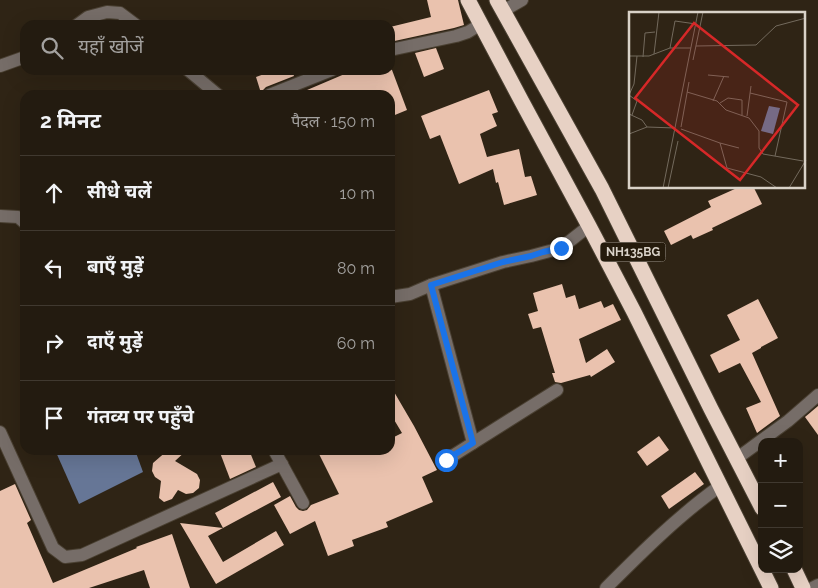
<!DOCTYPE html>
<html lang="hi">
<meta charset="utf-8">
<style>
:root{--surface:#231b10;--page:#2b2419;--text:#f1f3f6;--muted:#a3a19f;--line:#403930}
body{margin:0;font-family:Raleway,"Noto Sans Devanagari",sans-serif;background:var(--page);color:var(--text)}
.controls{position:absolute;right:15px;bottom:15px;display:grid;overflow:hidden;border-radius:10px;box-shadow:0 5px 20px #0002}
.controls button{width:45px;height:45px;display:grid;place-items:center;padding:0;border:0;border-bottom:1px solid var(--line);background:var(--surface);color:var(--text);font:25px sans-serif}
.stop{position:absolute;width:15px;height:15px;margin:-11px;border:4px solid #1a73e8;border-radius:50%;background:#fff}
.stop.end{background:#1a73e8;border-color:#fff;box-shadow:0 1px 5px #0008}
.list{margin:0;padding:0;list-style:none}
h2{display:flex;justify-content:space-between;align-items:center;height:65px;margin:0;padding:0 20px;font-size:21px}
h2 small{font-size:16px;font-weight:400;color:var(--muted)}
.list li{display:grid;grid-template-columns:32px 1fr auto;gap:15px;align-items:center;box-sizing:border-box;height:75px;padding:0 20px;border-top:1px solid var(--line)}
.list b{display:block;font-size:19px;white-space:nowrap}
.list em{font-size:16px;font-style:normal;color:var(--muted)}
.icon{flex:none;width:28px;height:28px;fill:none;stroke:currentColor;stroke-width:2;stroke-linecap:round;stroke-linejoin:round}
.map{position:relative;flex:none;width:818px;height:588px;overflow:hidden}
.search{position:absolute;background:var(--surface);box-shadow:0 5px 20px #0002;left:20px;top:20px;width:375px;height:55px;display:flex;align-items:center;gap:12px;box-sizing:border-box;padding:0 18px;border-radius:15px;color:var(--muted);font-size:19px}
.panel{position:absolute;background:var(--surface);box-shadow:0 5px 20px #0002;left:20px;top:90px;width:375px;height:365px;border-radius:15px}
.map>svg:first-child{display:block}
.water{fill:#667696}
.building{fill:#eac2ae}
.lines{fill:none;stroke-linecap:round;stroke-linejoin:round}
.minor-casing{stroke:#4a4032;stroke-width:14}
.highway-casing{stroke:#4a4032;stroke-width:17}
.minor{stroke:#766d68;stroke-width:12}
.highway{stroke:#e7d1c4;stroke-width:15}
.route{stroke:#1a73e8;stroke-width:6}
.labels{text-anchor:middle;stroke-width:5;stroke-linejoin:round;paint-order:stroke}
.shield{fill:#251b0c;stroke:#a39b90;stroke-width:1}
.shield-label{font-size:12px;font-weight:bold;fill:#d9d2c8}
.inset-road{fill:none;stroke:#736a5d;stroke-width:1}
.view{fill:#d62828;fill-opacity:0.15;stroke:#d62828;stroke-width:2.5}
.inset-edge{fill:none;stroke:#d9d2c8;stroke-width:2.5}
</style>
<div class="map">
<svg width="818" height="588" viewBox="0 0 818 588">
<rect width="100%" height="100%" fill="#2f2415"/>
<!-- water -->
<path class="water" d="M55,450H135L143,472L79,504Z"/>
<!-- building -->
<g class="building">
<path d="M427,0H458L464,25L454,28L390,42V27L431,17Z"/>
<path d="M436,48L444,69L424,77L415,53Z"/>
<path d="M390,69L392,70L407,110L390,117V95H291L299,92L300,93L354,70Z"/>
<path d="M275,70H292L294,76L266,87L263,90L261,93L256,77Z"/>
<path d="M489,90L498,112L492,114L497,126L480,134L487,157L519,149L525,177L531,176L537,195L504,205L498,182L496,183L493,169L459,184L440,135L430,139L421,116Z"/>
<path d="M737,188H754L762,204L712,228L713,230L693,239L691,235L671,245L664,231L711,207L708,201Z"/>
<path d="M562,284L566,298L575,295L579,309L601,301L604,308L613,304L621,320L579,339L586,363L607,349L615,362L591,377L590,375L561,383L555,382L552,373H555L541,327L533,329L528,314L538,311L533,293Z"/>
<path d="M758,299L778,338L761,347V348L752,353L780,416L757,433L746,408L761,402L740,363L719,373L710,355L740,340L727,315Z"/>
<path d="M390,385L414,426L437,470L422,477L433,502L386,522L388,527L352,540L354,546L328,556L315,521L290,534L274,505L290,496L296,507L299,510L303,511L307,510L311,505L339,494L317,450H390V439L402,433L390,413Z"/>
<path d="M818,406V435L805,417Z"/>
<path d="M659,436L669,450L647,466L637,452Z"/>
<path d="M168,450H187L175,461L197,474L200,480L199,488L193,493L186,494L178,490L172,499L164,502L159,498L161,481L155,477L152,471L153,463Z"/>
<path d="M219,450H249L256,467L230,479Z"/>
<path d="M695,472L704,484L669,509L661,496Z"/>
<path d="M273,482L281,497L208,536L223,562L276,531L284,545L216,584L180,523L223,528L215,513Z"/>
<path d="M15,484L31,520L27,523L53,583L137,548L136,547L172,534L190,588H150L144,570L89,588H0V491Z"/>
</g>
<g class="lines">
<defs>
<g id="minor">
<path d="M503,11L522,0"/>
<path d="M77,25L88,17L107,12L120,13L136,25"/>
<path d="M390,50L456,36L468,32L481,24"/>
<path d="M0,66L25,57"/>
<path d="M188,70L218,95"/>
<path d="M269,95L332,70"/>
<path d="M0,216L18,217L25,223"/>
<path d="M431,285L473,443"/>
<path d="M390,297L410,294L431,285L503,262L531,256L561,248L589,226"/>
<path d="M0,432L53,548L65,557L82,555L282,464"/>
<path d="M274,450L303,503"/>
<path d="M736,459L788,421L818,395"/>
<path d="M446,460L557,390"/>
<path d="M606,588C642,552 678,516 720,486"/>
<path d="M812,588L818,585"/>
</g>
<g id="highway">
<path d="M468,0L521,100L589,226L634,312L771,588"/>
<path d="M497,0L602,189L711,409L762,508"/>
<path d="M794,569L803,588"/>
</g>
</defs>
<!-- minor casing -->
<use href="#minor" class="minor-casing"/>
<!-- highway casing -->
<use href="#highway" class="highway-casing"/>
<!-- minor -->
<use href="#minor" class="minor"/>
<!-- highway -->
<use href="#highway" class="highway"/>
</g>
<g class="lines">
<!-- route -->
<path class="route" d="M446,460L473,443L431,285L503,262L531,256L543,252L561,248"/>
</g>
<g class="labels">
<!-- shield labels -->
<rect class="shield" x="600.5" y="242.5" width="65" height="19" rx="4"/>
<g class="shield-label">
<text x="633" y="256">NH135BG</text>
</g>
</g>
<!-- overview -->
<g transform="translate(629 12)">
<rect width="176" height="176" fill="#2f2415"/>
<path d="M140,94L151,96L144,122L132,119Z" fill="#667696"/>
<path class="inset-road" d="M67,34L127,33L147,14L177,6M41,36L46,9L67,12M25,42L30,0M0,44H20L41,36H62M14,45L16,21L26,20M64,48L74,0M79,63L100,65M58,80L88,89L97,98L120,106L130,119V136L134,142L174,149M121,81L158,90L146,144M0,83L5,72L8,44M0,83L8,89L3,103M84,89L95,64M91,91L99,86L113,88V103M0,102L13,108L18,115M118,104L122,74M52,115L60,70M52,117L91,131L98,156L132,165L148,176M0,122L18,115L46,116M91,131L110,136M34,176L69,0M39,176L49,129M160,176L177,148"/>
<path class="view" d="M65,11L169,93L111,168L6,86Z"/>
<rect width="176" height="176" class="inset-edge"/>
</g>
</svg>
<div class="controls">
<button>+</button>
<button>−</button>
<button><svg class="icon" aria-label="layers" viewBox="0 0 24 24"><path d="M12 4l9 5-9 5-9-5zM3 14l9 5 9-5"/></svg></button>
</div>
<div class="stop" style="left:446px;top:460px"></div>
<div class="stop end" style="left:561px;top:248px"></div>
<div class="search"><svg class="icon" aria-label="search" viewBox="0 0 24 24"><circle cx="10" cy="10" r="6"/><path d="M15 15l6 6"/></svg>यहाँ खोजें</div>
<section class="panel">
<h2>2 मिनट<small>पैदल · 150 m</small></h2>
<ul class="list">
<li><svg class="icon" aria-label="ahead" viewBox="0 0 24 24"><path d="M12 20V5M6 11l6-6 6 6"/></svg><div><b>सीधे चलें</b></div><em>10 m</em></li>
<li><svg class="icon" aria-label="left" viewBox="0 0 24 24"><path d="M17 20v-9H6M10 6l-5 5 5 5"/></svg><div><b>बाएँ मुड़ें</b></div><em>80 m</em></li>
<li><svg class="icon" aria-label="right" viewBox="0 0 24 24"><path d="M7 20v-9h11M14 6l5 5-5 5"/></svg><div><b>दाएँ मुड़ें</b></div><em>60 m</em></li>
<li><svg class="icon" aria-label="arrive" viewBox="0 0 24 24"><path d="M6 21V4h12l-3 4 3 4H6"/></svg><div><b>गंतव्य पर पहुँचे</b></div></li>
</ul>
</section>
</div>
